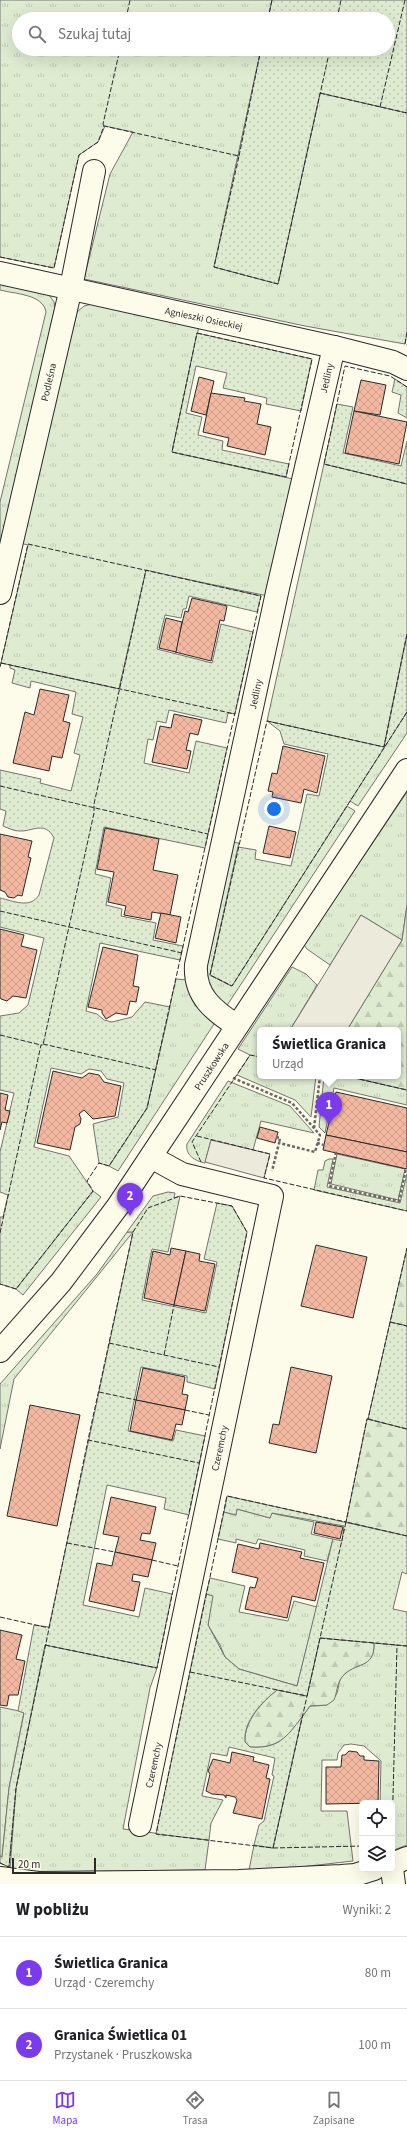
<!DOCTYPE html>
<html lang="pl">
<meta charset="utf-8">
<style>
:root{--surface:#fff;--page:#f2f2f2;--text:#202124;--muted:#757577;--line:#e0e0e0;--accent:#7c3aed}
body{margin:0;font-family:"Source Sans 3",sans-serif;background:var(--page);color:var(--text)}
.controls{position:absolute;right:12px;bottom:12px;display:grid;overflow:hidden;border-radius:6px;box-shadow:0 4px 16px #0002}
.controls button{width:36px;height:36px;display:grid;place-items:center;padding:0;border:0;border-bottom:1px solid var(--line);background:var(--surface);color:var(--text);font:20px sans-serif}
.scale{position:absolute;left:12px;bottom:10px;width:84px;box-sizing:border-box;padding-left:4px;border:2px solid #2b2b2b;border-top:0;font-size:11px;line-height:14px;white-space:nowrap;color:#2b2b2b;-webkit-text-stroke:3px #fdfbea;paint-order:stroke}
.you{position:absolute;left:274px;top:809px;width:14px;height:14px;margin:-10px;border:3px solid #fff;border-radius:50%;background:#1a73e8;box-shadow:0 0 0 6px #1a73e833}
.badge{display:grid;place-items:center;width:26px;height:26px;border-radius:50%;background:var(--accent);color:#fff;font-size:13px;font-weight:700}
.pin{position:absolute;translate:-50% -33px;filter:drop-shadow(0 1px 2px #0008)}
.pin::after{content:'';position:absolute;top:21px;width:14px;height:12px;background:inherit;clip-path:polygon(0 0,100% 0,50% 100%)}
.popup{position:absolute;left:257px;top:1027px;width:144px;height:52px;box-sizing:border-box;display:grid;place-content:center;border-radius:6px;background:var(--surface);filter:drop-shadow(0 1px 3px #0005);font-size:13px;white-space:nowrap;color:var(--muted)}
.popup b{font-size:15px;color:var(--text)}
.popup::after{content:'';position:absolute;left:50%;top:100%;margin-left:-8px;border:8px solid transparent;border-top-color:var(--surface)}
.list{margin:0;padding:0;list-style:none}
h2{display:flex;justify-content:space-between;align-items:center;height:52px;margin:0;padding:0 16px;font-size:17px}
h2 small{font-size:13px;font-weight:400;color:var(--muted)}
.list li{display:grid;grid-template-columns:26px 1fr auto;gap:12px;align-items:center;box-sizing:border-box;height:72px;padding:0 16px;border-top:1px solid var(--line)}
.list b{display:block;font-size:15px;white-space:nowrap}
.list p{margin:0;font-size:13px;white-space:nowrap;color:var(--muted)}
.list em{font-size:13px;font-style:normal;color:var(--muted)}
.icon{flex:none;width:22px;height:22px;fill:none;stroke:currentColor;stroke-width:2;stroke-linecap:round;stroke-linejoin:round}
.map{position:relative;flex:none;width:407px;height:1884px;overflow:hidden}
.search{position:absolute;background:var(--surface);box-shadow:0 4px 16px #0002;left:12px;right:12px;top:12px;height:44px;display:flex;align-items:center;gap:10px;box-sizing:border-box;padding:0 14px;border-radius:22px;color:var(--muted);font-size:15px}
.sheet{height:196px;background:var(--surface)}
nav{display:flex;justify-content:space-around;align-items:center;box-sizing:border-box;height:56px;border-top:1px solid var(--line);background:var(--surface);font-size:11px;color:var(--muted)}
nav a{display:grid;justify-items:center;gap:2px}
nav .on{color:var(--accent)}
.map>svg:first-child{display:block}
.grass{fill:url(#grass-tufts);stroke:#74746e}
.forest{fill:url(#forest-firs);stroke:#74746e}
.park{fill:url(#park-dots);stroke:#74746e}
.parking{fill:#eceadb;stroke:#74746e}
.building{fill:url(#building-cross-hatch);stroke:#2b2b2b}
.lines{fill:none;stroke-linecap:round;stroke-linejoin:round}
.minor-casing{stroke:#2b2b2b;stroke-width:24}
.path{stroke:#6a6964;stroke-width:2.5;stroke-dasharray:3 2;stroke-linecap:butt}
.minor{stroke:#fdfbea;stroke-width:22}
.fence{stroke:#2b2b2b;stroke-width:1;stroke-dasharray:5 2;stroke-linecap:butt}
.labels{text-anchor:middle;stroke-width:3;stroke-linejoin:round;paint-order:stroke}
.street-label{font-size:10px;fill:#2b2b2b;stroke:#fdfbea}
</style>
<div class="map">
<svg width="407" height="1884" viewBox="0 0 407 1884">
<defs>
<pattern id="grass-tufts" width="24" height="20" patternUnits="userSpaceOnUse"><rect width="24" height="20" fill="#deebd1"/><path d="M3 7l-1-3M5 7V3M7 7l1-3M15 17l-1-3M17 17v-4M19 17l1-3" fill="none" stroke="#bfcab4"/></pattern>
<pattern id="forest-firs" width="22" height="20" patternUnits="userSpaceOnUse"><rect width="22" height="20" fill="#deebd1"/><path d="M5 1l3.5 6h-7zM16 11l3.5 6h-7z" fill="#bfcab4"/></pattern>
<pattern id="park-dots" width="8" height="8" patternUnits="userSpaceOnUse"><rect width="8" height="8" fill="#deebd1"/><path d="M2 2h.1M6 6h.1" fill="none" stroke="#bfcab4" stroke-width="1.8" stroke-linecap="round"/></pattern>
<pattern id="building-cross-hatch" width="8" height="8" patternUnits="userSpaceOnUse"><rect width="8" height="8" fill="#f2b8a0"/><path d="M0 0l8 8M0 8l8-8" fill="none" stroke="#d09e8a"/></pattern>
</defs>
<rect width="100%" height="100%" fill="#fdfbea"/>
<!-- grass -->
<g class="grass">
<path d="M0,0H272L268,19H19V49H261L214,267L278,284L320,93L407,113V332L405,344L305,326L84,279L110,174L133,132L105,126L98,142L79,155L54,268L0,257Z"/>
<path d="M0,282L47,292L54,302L55,307L0,555V502L46,312C43,294 15,294 0,290Z"/>
<path d="M92,304L199,326L172,452L293,479L268,596L146,571L119,689L1,663L28,545L20,543L77,312L84,306Z"/>
<path d="M324,464L407,484V634L384,746L407,712V733L358,806L350,801L383,747L267,721Z"/>
<path d="M407,792V905L402,940L361,915L330,965L307,949L304,945Z"/>
<path d="M347,806L355,811L226,1007C214,995 209,986 205,970L231,842L239,843L210,975L231,986Z"/>
<path d="M292,967L306,974L317,985L290,1030H260V1076H316L311,1117L295,1100L237,1075L250,1055L238,1049Z"/>
<path d="M176,979L188,980C189,1001 200,1011 214,1024L118,1171L109,1166L147,1108Z"/>
<path d="M324,1076H346L407,1090V1105L334,1088L325,1133L319,1127Z"/>
<path d="M228,1081L290,1106L314,1133L261,1121L253,1150L211,1140L205,1163C195,1161 185,1155 187,1144Z"/>
<path d="M337,1154L405,1169L398,1200L331,1184Z"/>
<path d="M329,1159H333L327,1187L400,1203L407,1174V1211L314,1190L318,1170H323L325,1161Z"/>
<path d="M93,1191L101,1197L23,1295L16,1289Z"/>
<path d="M127,1232H133L14,1379L0,1449V1384L97,1274Z"/>
<path d="M237,1509L270,1518L271,1513L314,1522L311,1534L333,1539L327,1561L304,1556L305,1550L258,1539L256,1544L236,1539V1543L218,1539L224,1512L236,1515Z"/>
<path d="M210,1578L245,1586L239,1612L288,1621L294,1601L317,1607L297,1686L239,1669L225,1657L220,1645L208,1625L212,1596L206,1594Z"/>
<path d="M374,1643L407,1646V1845L394,1850L392,1803H380L381,1761L364,1746L351,1744L344,1745L338,1753L337,1760H322L321,1811H347L353,1861L274,1870H249L254,1845L273,1848L302,1717L310,1706L327,1705C330,1701 336,1697 337,1693C339,1688 338,1683 341,1678C352,1661 375,1671 374,1643Z"/>
<path d="M45,1645L157,1668L150,1688L123,1829L209,1840L205,1870L27,1872L10,1870L16,1788Z"/>
<path d="M0,1707L24,1712L9,1788L2,1857L0,1856Z"/>
</g>
<!-- forest -->
<g class="forest">
<path d="M407,905V1090L346,1076H398V1030H347L402,940Z"/>
<path d="M407,1248V1326L390,1322Z"/>
<path d="M367,1419L407,1429V1536L346,1522Z"/>
<path d="M320,1638L374,1643C375,1670 355,1661 342,1677C337,1683 337,1693 334,1700L327,1705L310,1706C293,1729 283,1750 250,1747L245,1742C244,1721 262,1702 277,1690L307,1696Z"/>
</g>
<!-- park -->
<g class="park">
<path d="M272,0H407V113L320,93L278,284L214,267L261,49H388V19H268Z"/>
<path d="M197,333L312,359L301,411L266,404L267,398L223,388L227,373L196,366L186,413L202,417L198,435L223,441L222,450L289,464L286,477L172,452Z"/>
<path d="M395,379L407,387V418L398,413L401,395L392,392Z"/>
<path d="M337,404L353,407L343,453L401,466L407,441V484L324,464Z"/>
<path d="M146,570L261,596L257,612L189,596L186,609H183L181,618L165,615L157,649L212,663L221,624L253,632L235,714L228,713L226,723L169,710L166,723L157,721L153,740L148,739L144,763L189,773L196,741L227,748L205,848L104,827L95,874L111,878L106,905L122,909L121,916L156,923L153,940L183,946L180,960L100,943L86,1011L97,1014L104,1020L112,1022L132,1017L145,1002L170,1007L147,1108L109,1166L99,1163L93,1124L118,1117L124,1083L107,1079L101,1071L89,1069L81,1074L51,1068L34,1147L69,1156L93,1191L16,1289L0,1284V1217H3L8,1195L0,1192V1152L14,1093L0,1090V1016L19,1013L28,1005L44,938L0,927V898C14,901 30,909 39,895L54,838C45,820 32,832 19,831C14,831 8,828 3,826L6,811L0,809V770L41,779L40,783L71,791L80,755L74,753L83,717L72,714L76,692L31,681L30,688L12,683L15,670L10,668V665L119,689Z"/>
<path d="M407,634V712L232,986L210,975L238,847L256,850L255,859L291,866L307,794L319,796L328,754L284,744L280,731L267,721L384,747Z"/>
<path d="M168,1192L175,1193L174,1198L180,1196L168,1252L152,1249L142,1300L206,1313L217,1262L204,1259L217,1203L232,1206L247,1232L215,1389L187,1382V1376L141,1367L128,1431L173,1441L176,1430L205,1436L189,1515L164,1509L166,1498L107,1485L83,1605L139,1617L145,1588L172,1594L157,1668L45,1645L16,1788L9,1867L0,1863V1856L2,1857L9,1788L24,1713L18,1711L34,1625L49,1627L133,1232H127L153,1196Z"/>
<path d="M390,1322L407,1326V1429L368,1419Z"/>
<path d="M227,1496L407,1536V1574L402,1572L393,1609L407,1612V1646L320,1638L307,1696L277,1690C262,1702 243,1721 245,1742L250,1747C278,1749 286,1738 302,1717L273,1848L254,1845L259,1825L264,1821L274,1776L272,1775L275,1758L229,1747L227,1756L211,1753L202,1796L223,1800L211,1823L209,1840L156,1834L206,1594L213,1596L208,1625L225,1657L239,1669L297,1686L333,1539L342,1541L344,1526L272,1513L270,1518L237,1509L236,1515L224,1512Z"/>
</g>
<!-- parking -->
<g class="parking">
<path d="M361,915L402,940L347,1030H290Z"/>
<path d="M211,1140L270,1154L264,1178L205,1162Z"/>
</g>
<!-- building -->
<g class="building">
<path d="M199,377L214,381L206,415L191,411Z"/>
<path d="M361,380L386,385L380,415L354,411Z"/>
<path d="M211,393L245,398L244,401L261,404L257,424L271,427L265,455L227,446L229,438L203,432Z"/>
<path d="M354,411L407,422L399,464L345,453Z"/>
<path d="M192,598L227,606L224,621L220,620L211,661L175,652L185,611L188,612Z"/>
<path d="M166,618L182,622L176,652L159,648Z"/>
<path d="M40,689L69,695L63,721L70,723L62,758L52,756L49,771L13,763L25,712L34,715Z"/>
<path d="M174,714L202,720L198,735L190,733L186,750L191,751L187,769L152,762L160,726L171,728Z"/>
<path d="M283,746L325,756L317,793L304,789L301,803L272,797L273,792L268,791L272,773L277,774Z"/>
<path d="M269,826L296,832L290,858L263,853Z"/>
<path d="M105,828L159,839L153,870L178,875L170,915L152,912L151,920L124,915L126,906L108,902L114,872L97,869Z"/>
<path d="M0,834L32,841L28,857L31,858L22,896L18,895L14,898L8,897L5,892L0,890Z"/>
<path d="M161,913L181,917L176,943L155,938Z"/>
<path d="M0,929L24,935L21,946L37,950L26,998L13,996L7,1001L1,999L0,997Z"/>
<path d="M103,947L138,955L133,986L139,987L136,1002L130,1001L127,1015L116,1013L106,1019L102,1013V1010L88,1007Z"/>
<path d="M53,1071L82,1078L89,1073L99,1075L104,1082L121,1086L115,1116L93,1119L84,1110L79,1114L81,1119L80,1124L75,1127L70,1150L37,1143Z"/>
<path d="M336,1092L407,1108V1152L326,1135Z"/>
<path d="M0,1093L8,1095L5,1110L10,1111L7,1123L2,1122L0,1130Z"/>
<path d="M260,1127L278,1132L275,1143L257,1138Z"/>
<path d="M326,1135L407,1152V1169L323,1150Z"/>
<path d="M316,1245L367,1257L353,1318L301,1306Z"/>
<path d="M171,1248L186,1251L174,1305L144,1298L153,1251L170,1255Z"/>
<path d="M186,1251L200,1254L199,1261L215,1264L205,1311L174,1305Z"/>
<path d="M291,1367L332,1376L316,1453L269,1443L273,1424L279,1425Z"/>
<path d="M143,1368L185,1377L182,1394L188,1395L185,1410L136,1400Z"/>
<path d="M136,1400L185,1410L182,1425L176,1424L172,1440L130,1431Z"/>
<path d="M30,1405L80,1415L57,1526L7,1516Z"/>
<path d="M111,1497L156,1507L150,1534L142,1533L140,1540L156,1543L152,1560L115,1552L119,1537L103,1534Z"/>
<path d="M316,1522L343,1527L340,1539L314,1533Z"/>
<path d="M260,1543L302,1552L300,1558L324,1563L315,1601L292,1596L287,1618L245,1609L250,1587L255,1588L258,1578L232,1572L238,1544L259,1549Z"/>
<path d="M115,1552L152,1560L148,1577L133,1574L132,1581L140,1582L134,1611L89,1601L97,1563L112,1566Z"/>
<path d="M0,1630L22,1635L16,1659L25,1661L18,1695H9L7,1706L0,1705Z"/>
<path d="M349,1751L357,1752L360,1756H364V1760L379,1761L378,1803L326,1804V1767H341L342,1755H345Z"/>
<path d="M232,1752L254,1757L253,1761L269,1765L266,1778L270,1779L262,1819L233,1813L237,1800L235,1797L226,1795V1798L224,1795L212,1794L206,1791L210,1774L208,1771L213,1759L230,1763Z"/>
</g>
<g class="lines">
<defs>
<g id="minor">
<path d="M0,273L334,347L393,362L407,369"/>
<path d="M0,593L71,288L94,171"/>
<path d="M237,1026C214,1011 194,996 196,965L278,588L334,347"/>
<path d="M0,1351L61,1282L118,1206L407,770"/>
<path d="M140,1825L272,1196L182,1174L151,1157"/>
<path d="M392,1864L407,1858"/>
<path d="M392,1869L394,1884"/>
<path d="M0,1878L38,1883L146,1882L239,1881L341,1876L355,1875L374,1869"/>
</g>
</defs>
<!-- minor casing -->
<use href="#minor" class="minor-casing"/>
<!-- path -->
<g class="path">
<path d="M233,1078L292,1103L320,1135L315,1152L279,1143L272,1171"/>
<path d="M314,1128L320,1076"/>
<path d="M276,1137L280,1138L279,1143"/>
<path d="M317,1143L324,1145"/>
<path d="M336,1152L329,1186L399,1201L406,1169"/>
</g>
<!-- minor -->
<use href="#minor" class="minor"/>
<!-- fence -->
<g class="fence">
<path d="M126,19L130,0"/>
<path d="M268,19L272,0"/>
<path d="M337,19L341,0"/>
<path d="M320,93L407,113"/>
<path d="M380,107L405,0"/>
<path d="M104,126L103,124L120,49"/>
<path d="M239,156L261,49"/>
<path d="M0,257L54,268L79,155L98,142L104,126L239,156L214,267L278,284L330,49"/>
<path d="M407,332L405,344L407,345"/>
<path d="M197,333L312,359L286,477L172,452Z"/>
<path d="M407,387L390,376L345,366L324,464L407,484"/>
<path d="M407,634L384,747L267,721L210,975L232,986L407,712"/>
<path d="M1,663L235,714"/>
<path d="M0,667L28,544L261,596L147,1108L109,1166L99,1163L87,1181L93,1191L16,1289L0,1284"/>
<path d="M0,786L208,834"/>
<path d="M0,911L182,953"/>
<path d="M0,1035L41,1045"/>
<path d="M43,1044L156,1070"/>
<path d="M346,1076L407,1090"/>
<path d="M197,1136L270,1154L264,1178L407,1211"/>
<path d="M201,1162L192,1142L250,1055L260,1057"/>
<path d="M0,1233L41,1045H43L94,813V804L146,570"/>
<path d="M390,1322L407,1326"/>
<path d="M109,1343L219,1367"/>
<path d="M164,1355L174,1305"/>
<path d="M99,1392L136,1400"/>
<path d="M185,1410L209,1415"/>
<path d="M368,1419L407,1429"/>
<path d="M67,1543L115,1552"/>
<path d="M152,1560L178,1566"/>
<path d="M0,1617L49,1628"/>
<path d="M320,1638L397,1645"/>
<path d="M45,1645L157,1668L247,1232L232,1206L180,1196L148,1208L133,1232L88,1440L199,1463"/>
<path d="M190,1672L307,1696"/>
<path d="M392,1835L397,1645L407,1646"/>
<path d="M362,1846L273,1848L156,1834L227,1496L346,1522L367,1419H368L407,1248"/>
<path d="M273,1848L346,1522L407,1536"/>
<path d="M0,1863L9,1867L16,1788L88,1440"/>
</g>
</g>
<g class="labels">
<!-- street labels -->
<g class="street-label">
<text transform="translate(204 318) rotate(12)" y="4">Agnieszki Osieckiej</text>
<text transform="translate(326 378) rotate(-77)" y="4">Jedliny</text>
<text transform="translate(48 382) rotate(-77)" y="4">Podleśna</text>
<text transform="translate(255 694) rotate(-78)" y="4">Jedliny</text>
<text transform="translate(211 1066) rotate(-57)" y="4">Pruszkowska</text>
<text transform="translate(219 1448) rotate(-78)" y="4">Czeremchy</text>
<text transform="translate(153 1765) rotate(-78)" y="4">Czeremchy</text>
</g>
</g>
</svg>
<div class="controls">
<button><svg class="icon" aria-label="locate" viewBox="0 0 24 24"><circle cx="12" cy="12" r="6"/><path d="M12 2v4M12 18v4M2 12h4M18 12h4"/></svg></button>
<button><svg class="icon" aria-label="layers" viewBox="0 0 24 24"><path d="M12 4l9 5-9 5-9-5zM3 14l9 5 9-5"/></svg></button>
</div>
<div class="scale">20 m</div>
<div class="you"></div>
<div class="pin badge" style="left:329px;top:1125px">1</div>
<div class="popup"><b>Świetlica Granica</b>Urząd</div>
<div class="pin badge" style="left:130px;top:1216px">2</div>
<div class="search"><svg class="icon" aria-label="search" viewBox="0 0 24 24"><circle cx="10" cy="10" r="6"/><path d="M15 15l6 6"/></svg>Szukaj tutaj</div>
</div>
<section class="sheet">
<h2>W pobliżu<small>Wyniki: 2</small></h2>
<ul class="list">
<li><span class="badge">1</span><div><b>Świetlica Granica</b><p>Urząd · Czeremchy</p></div><em>80 m</em></li>
<li><span class="badge">2</span><div><b>Granica Świetlica 01</b><p>Przystanek · Pruszkowska</p></div><em>100 m</em></li>
</ul>
</section>
<nav>
<a class="on"><svg class="icon" aria-label="map" viewBox="0 0 24 24"><path d="M3 6l6-2 6 2 6-2v14l-6 2-6-2-6 2zM9 4v14M15 6v14"/></svg>Mapa</a>
<a><svg class="icon" aria-label="directions" viewBox="0 0 24 24"><path d="M12 3l9 9-9 9-9-9zM9 14v-3h6M13 9l2 2-2 2"/></svg>Trasa</a>
<a><svg class="icon" aria-label="saved" viewBox="0 0 24 24"><path d="M7 4h10v16l-5-4-5 4z"/></svg>Zapisane</a>
</nav>
